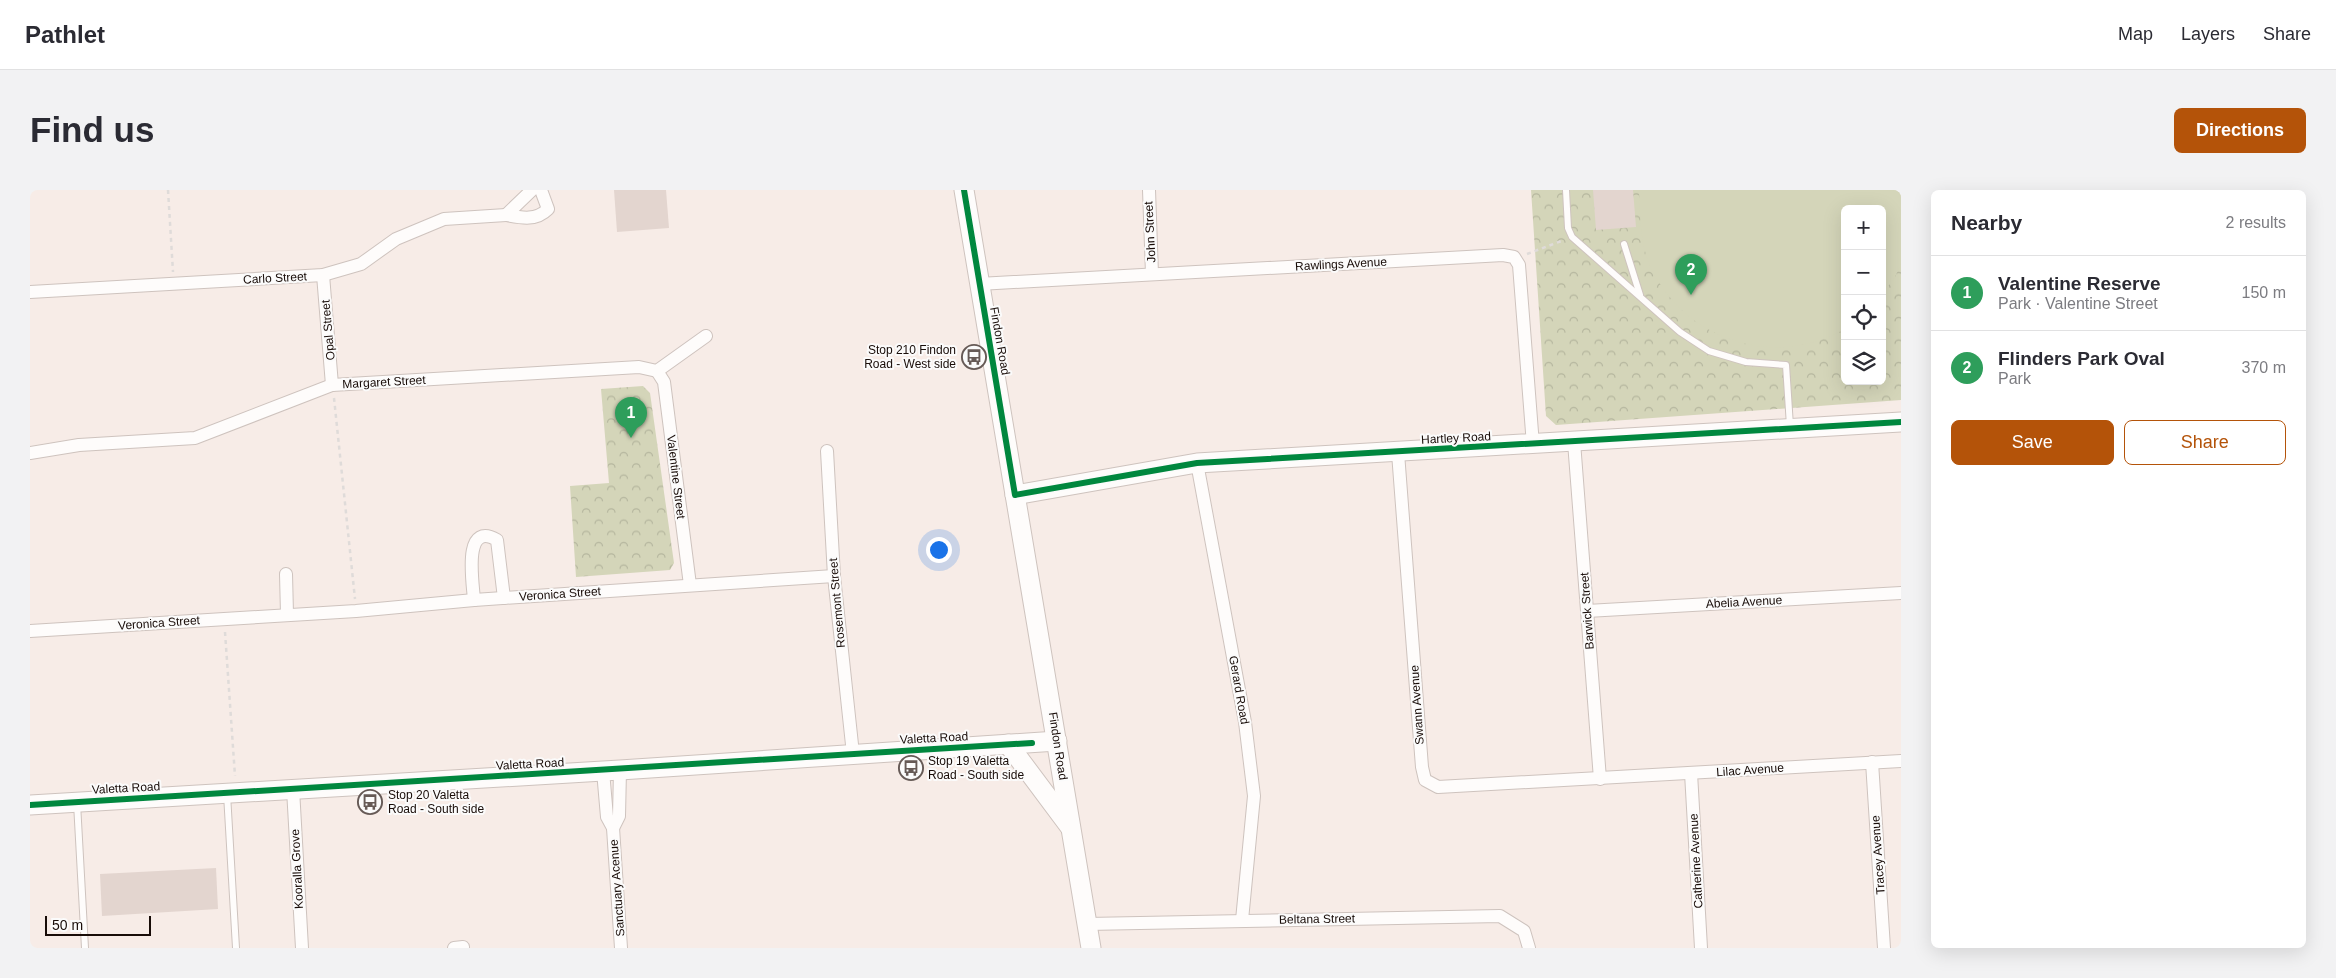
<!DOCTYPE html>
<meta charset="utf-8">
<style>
:root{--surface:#fff;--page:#f2f2f3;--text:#2b2b33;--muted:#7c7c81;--line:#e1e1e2;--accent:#b45309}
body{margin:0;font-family:Arial,sans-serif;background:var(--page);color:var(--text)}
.controls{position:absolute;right:15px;top:15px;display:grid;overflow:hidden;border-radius:8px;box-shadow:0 5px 20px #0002}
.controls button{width:45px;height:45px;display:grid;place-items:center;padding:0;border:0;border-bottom:1px solid var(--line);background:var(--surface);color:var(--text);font:25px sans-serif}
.scale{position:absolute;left:15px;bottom:12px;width:106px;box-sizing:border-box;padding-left:5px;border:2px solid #180c08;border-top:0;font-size:14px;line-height:18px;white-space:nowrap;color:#180c08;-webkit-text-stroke:4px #fbfbfb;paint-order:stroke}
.you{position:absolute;left:908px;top:359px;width:18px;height:18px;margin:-12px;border:4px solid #fff;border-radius:50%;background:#1a73e8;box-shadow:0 0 0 8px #1a73e833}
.badge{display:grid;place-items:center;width:32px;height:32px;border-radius:50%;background:var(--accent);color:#fff;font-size:16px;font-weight:700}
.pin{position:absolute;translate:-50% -41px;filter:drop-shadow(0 1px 2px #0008)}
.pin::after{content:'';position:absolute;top:26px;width:18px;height:15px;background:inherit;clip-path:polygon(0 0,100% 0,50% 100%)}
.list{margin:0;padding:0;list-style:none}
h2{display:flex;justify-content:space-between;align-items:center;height:65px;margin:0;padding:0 20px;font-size:21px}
h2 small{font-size:16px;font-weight:400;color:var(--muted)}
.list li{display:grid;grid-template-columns:32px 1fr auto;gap:15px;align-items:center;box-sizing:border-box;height:75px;padding:0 20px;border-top:1px solid var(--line)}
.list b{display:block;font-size:19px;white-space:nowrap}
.list p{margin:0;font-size:16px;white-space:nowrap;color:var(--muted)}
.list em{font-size:16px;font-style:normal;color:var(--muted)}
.actions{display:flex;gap:10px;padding:15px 20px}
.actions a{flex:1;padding:11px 0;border:1px solid var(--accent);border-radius:8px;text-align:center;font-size:18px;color:var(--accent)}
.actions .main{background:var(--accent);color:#fff}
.icon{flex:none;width:28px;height:28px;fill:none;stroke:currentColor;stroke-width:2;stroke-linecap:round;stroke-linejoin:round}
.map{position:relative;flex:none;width:1871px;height:758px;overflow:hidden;border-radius:8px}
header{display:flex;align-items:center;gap:30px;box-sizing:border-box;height:70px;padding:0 25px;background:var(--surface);border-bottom:1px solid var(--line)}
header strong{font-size:24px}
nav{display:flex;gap:28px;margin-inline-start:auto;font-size:18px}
.intro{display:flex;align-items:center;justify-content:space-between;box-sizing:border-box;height:120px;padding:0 30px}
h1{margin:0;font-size:35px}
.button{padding:12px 22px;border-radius:8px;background:var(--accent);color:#fff;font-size:18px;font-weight:700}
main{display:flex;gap:30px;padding:0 30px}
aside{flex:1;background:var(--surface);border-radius:8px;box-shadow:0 5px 20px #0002}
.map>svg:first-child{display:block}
.park{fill:url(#park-crowns);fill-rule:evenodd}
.pitch{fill:#d4d5b9}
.building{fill:#e3d5cf}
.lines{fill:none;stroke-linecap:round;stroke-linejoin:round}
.lane-casing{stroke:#cec3be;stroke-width:8}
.street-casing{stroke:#cec3be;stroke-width:14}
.secondary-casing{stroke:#cec3be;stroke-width:21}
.path{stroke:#dfdbd9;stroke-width:2.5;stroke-dasharray:4 4;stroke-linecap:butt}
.lane{stroke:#fefcfb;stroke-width:6}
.street{stroke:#fefcfb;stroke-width:12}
.secondary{stroke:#fefcfb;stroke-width:19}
.cycleway-casing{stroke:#fbfbfb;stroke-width:9}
.cycleway{stroke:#00873e;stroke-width:6}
.labels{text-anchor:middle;stroke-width:4;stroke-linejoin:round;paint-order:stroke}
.street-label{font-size:12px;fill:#180c08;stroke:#fbfbfb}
.poi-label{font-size:12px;fill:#180c08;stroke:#fbfbfb;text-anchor:start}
</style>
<header>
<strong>Pathlet</strong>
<nav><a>Map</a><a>Layers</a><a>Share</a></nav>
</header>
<div class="intro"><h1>Find us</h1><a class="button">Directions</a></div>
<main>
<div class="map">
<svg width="1871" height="758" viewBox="0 0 1871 758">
<defs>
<pattern id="park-crowns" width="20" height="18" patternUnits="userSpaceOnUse" patternTransform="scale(1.25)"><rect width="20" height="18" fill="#d4d5b9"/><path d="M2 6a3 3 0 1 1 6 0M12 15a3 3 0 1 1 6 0" fill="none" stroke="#b5b69e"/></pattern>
</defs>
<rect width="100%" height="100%" fill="#f7ece7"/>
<!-- park -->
<g class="park">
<path d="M1501,0H1871V210L1526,235L1516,226ZM1815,19H1852V191H1815Z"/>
<path d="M613,196L620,203L644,373L640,380L546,387L540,296L579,293L571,199Z"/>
</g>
<!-- pitch -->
<path class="pitch" d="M1609,0H1871V74L1865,87L1852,104V19H1815V139C1745,179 1656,151 1621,78C1610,55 1610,26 1609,0Z"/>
<!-- building -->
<g class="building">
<path d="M584,0H636L639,38L587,42Z"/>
<path d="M1563,0H1603L1606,37L1566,40Z"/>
<path d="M186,678L188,719L72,726L70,684Z"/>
</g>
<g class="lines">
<defs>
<g id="lane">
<path d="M1536,0L1538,38L1542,47L1650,142L1679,161L1716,172L1756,175L1760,236"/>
<path d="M1594,54L1610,105"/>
<path d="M197,604L206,758"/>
<path d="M47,613L55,758"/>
</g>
<g id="street">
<path d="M502,0L476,25C492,28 506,31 518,19L511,0"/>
<path d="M1119,0L1122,84"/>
<path d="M293,85L302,195"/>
<path d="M949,94L1473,65L1484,67L1489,75L1503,255"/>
<path d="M0,102L293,85L331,74L366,49L414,29L476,25"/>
<path d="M627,181L634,192L660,395"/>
<path d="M1544,252L1570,589"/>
<path d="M797,261L804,386L823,564"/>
<path d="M0,263L49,255L165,248L302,195L609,177L627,181L676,146"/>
<path d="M1368,263L1392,577L1395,590L1408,597L1871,571"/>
<path d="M1167,273L1215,532L1224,606L1212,730"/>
<path d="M256,384L257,424"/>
<path d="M444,410C443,393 432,330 467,350L474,408"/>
<path d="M1557,421L1871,403"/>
<path d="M0,441L326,421L444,410L804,386"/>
<path d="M1842,572L1854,758"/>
<path d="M573,581L577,627L583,638L591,758"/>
<path d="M1661,583L1671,758"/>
<path d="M263,599L272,758"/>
<path d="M583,638L589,626L590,580"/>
<path d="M1057,734L1470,726L1494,741L1499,758"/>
<path d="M424,758L433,757"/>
</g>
<g id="secondary">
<path d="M934,0L1061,758"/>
<path d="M985,305L1167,273L1871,232"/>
<path d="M978,554L1040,637"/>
<path d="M0,615L590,580L1027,551"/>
</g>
</defs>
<!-- lane casing -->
<use href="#lane" class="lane-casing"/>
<!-- street casing -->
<use href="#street" class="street-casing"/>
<!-- secondary casing -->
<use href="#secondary" class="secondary-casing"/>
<!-- path -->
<g class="path">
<path d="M138,0L143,82"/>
<path d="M1497,64L1534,50"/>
<path d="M304,208L325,409"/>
<path d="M195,442L205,586"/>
</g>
<!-- lane -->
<use href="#lane" class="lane"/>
<!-- street -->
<use href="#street" class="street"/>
<!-- secondary -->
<use href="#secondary" class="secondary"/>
<defs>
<g id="cycleway">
<path d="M934,0L985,305L1167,273L1871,232"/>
<path d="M0,615L1002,553"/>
</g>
</defs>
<!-- cycleway casing -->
<use href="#cycleway" class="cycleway-casing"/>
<!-- cycleway -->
<use href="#cycleway" class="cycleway"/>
</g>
<!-- icons -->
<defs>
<symbol id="bus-ring" viewBox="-11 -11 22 22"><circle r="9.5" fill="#fbfbfb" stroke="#665a56" stroke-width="1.5"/><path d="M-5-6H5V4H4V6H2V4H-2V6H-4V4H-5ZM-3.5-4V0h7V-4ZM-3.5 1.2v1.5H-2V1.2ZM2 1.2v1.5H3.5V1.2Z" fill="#665a56"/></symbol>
</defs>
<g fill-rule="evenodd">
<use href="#bus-ring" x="930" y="153" width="28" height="28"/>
<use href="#bus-ring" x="867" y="564" width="28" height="28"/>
<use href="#bus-ring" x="326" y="598" width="28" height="28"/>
</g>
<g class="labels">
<!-- street labels -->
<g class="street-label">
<text transform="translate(1120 42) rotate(-93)" y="4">John Street</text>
<text transform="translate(1311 74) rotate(-3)" y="4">Rawlings Avenue</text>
<text transform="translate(245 88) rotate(-3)" y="4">Carlo Street</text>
<text transform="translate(298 140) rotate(-95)" y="4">Opal Street</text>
<text transform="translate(970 151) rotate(80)" y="4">Findon Road</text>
<text transform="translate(354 192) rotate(-3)" y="4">Margaret Street</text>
<text transform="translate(1426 248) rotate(-3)" y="4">Hartley Road</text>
<text transform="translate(646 287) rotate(83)" y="4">Valentine Street</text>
<text transform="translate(530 404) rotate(-4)" y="4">Veronica Street</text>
<text transform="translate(1714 412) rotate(-3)" y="4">Abelia Avenue</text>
<text transform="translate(807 413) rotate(-95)" y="4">Rosemont Street</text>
<text transform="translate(1557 421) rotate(-94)" y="4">Barwick Street</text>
<text transform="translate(129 433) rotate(-4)" y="4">Veronica Street</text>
<text transform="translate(1209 500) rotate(80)" y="4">Gerard Road</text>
<text transform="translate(1387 515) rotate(-94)" y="4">Swann Avenue</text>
<text transform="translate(904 548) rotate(-3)" y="4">Valetta Road</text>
<text transform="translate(1028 556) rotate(81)" y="4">Findon Road</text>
<text transform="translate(500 574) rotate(-3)" y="4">Valetta Road</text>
<text transform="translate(1720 580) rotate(-4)" y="4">Lilac Avenue</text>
<text transform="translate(96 598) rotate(-3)" y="4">Valetta Road</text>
<text transform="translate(1848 665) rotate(-94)" y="4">Tracey Avenue</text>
<text transform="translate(1666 671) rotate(-93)" y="4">Catherine Avenue</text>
<text transform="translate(267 679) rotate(-93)" y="4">Kooralla Grove</text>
<text transform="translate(587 698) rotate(-94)" y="4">Sanctuary Acenue</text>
<text transform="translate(1287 729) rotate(-1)" y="4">Beltana Street</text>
</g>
<!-- poi labels -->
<g class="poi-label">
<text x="926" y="164" text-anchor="end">Stop 210 Findon<tspan x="926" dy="14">Road - West side</tspan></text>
<text x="898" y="575">Stop 19 Valetta<tspan x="898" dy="14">Road - South side</tspan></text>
<text x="358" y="609">Stop 20 Valetta<tspan x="358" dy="14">Road - South side</tspan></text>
</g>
</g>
</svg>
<div class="controls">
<button>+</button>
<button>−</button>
<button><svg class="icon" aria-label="locate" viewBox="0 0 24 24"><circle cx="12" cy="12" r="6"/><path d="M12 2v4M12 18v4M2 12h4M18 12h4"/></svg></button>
<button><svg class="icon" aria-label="layers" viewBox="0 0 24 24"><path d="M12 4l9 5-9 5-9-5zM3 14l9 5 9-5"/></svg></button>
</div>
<div class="scale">50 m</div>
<div class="you"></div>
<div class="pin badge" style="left:601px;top:248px;background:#2e9e5b">1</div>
<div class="pin badge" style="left:1661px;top:105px;background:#2e9e5b">2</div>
</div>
<aside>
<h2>Nearby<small>2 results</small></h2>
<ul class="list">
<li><span class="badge" style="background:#2e9e5b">1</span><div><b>Valentine Reserve</b><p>Park · Valentine Street</p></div><em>150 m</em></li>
<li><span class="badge" style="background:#2e9e5b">2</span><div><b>Flinders Park Oval</b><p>Park</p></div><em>370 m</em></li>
</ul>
<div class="actions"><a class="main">Save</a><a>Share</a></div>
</aside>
</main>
